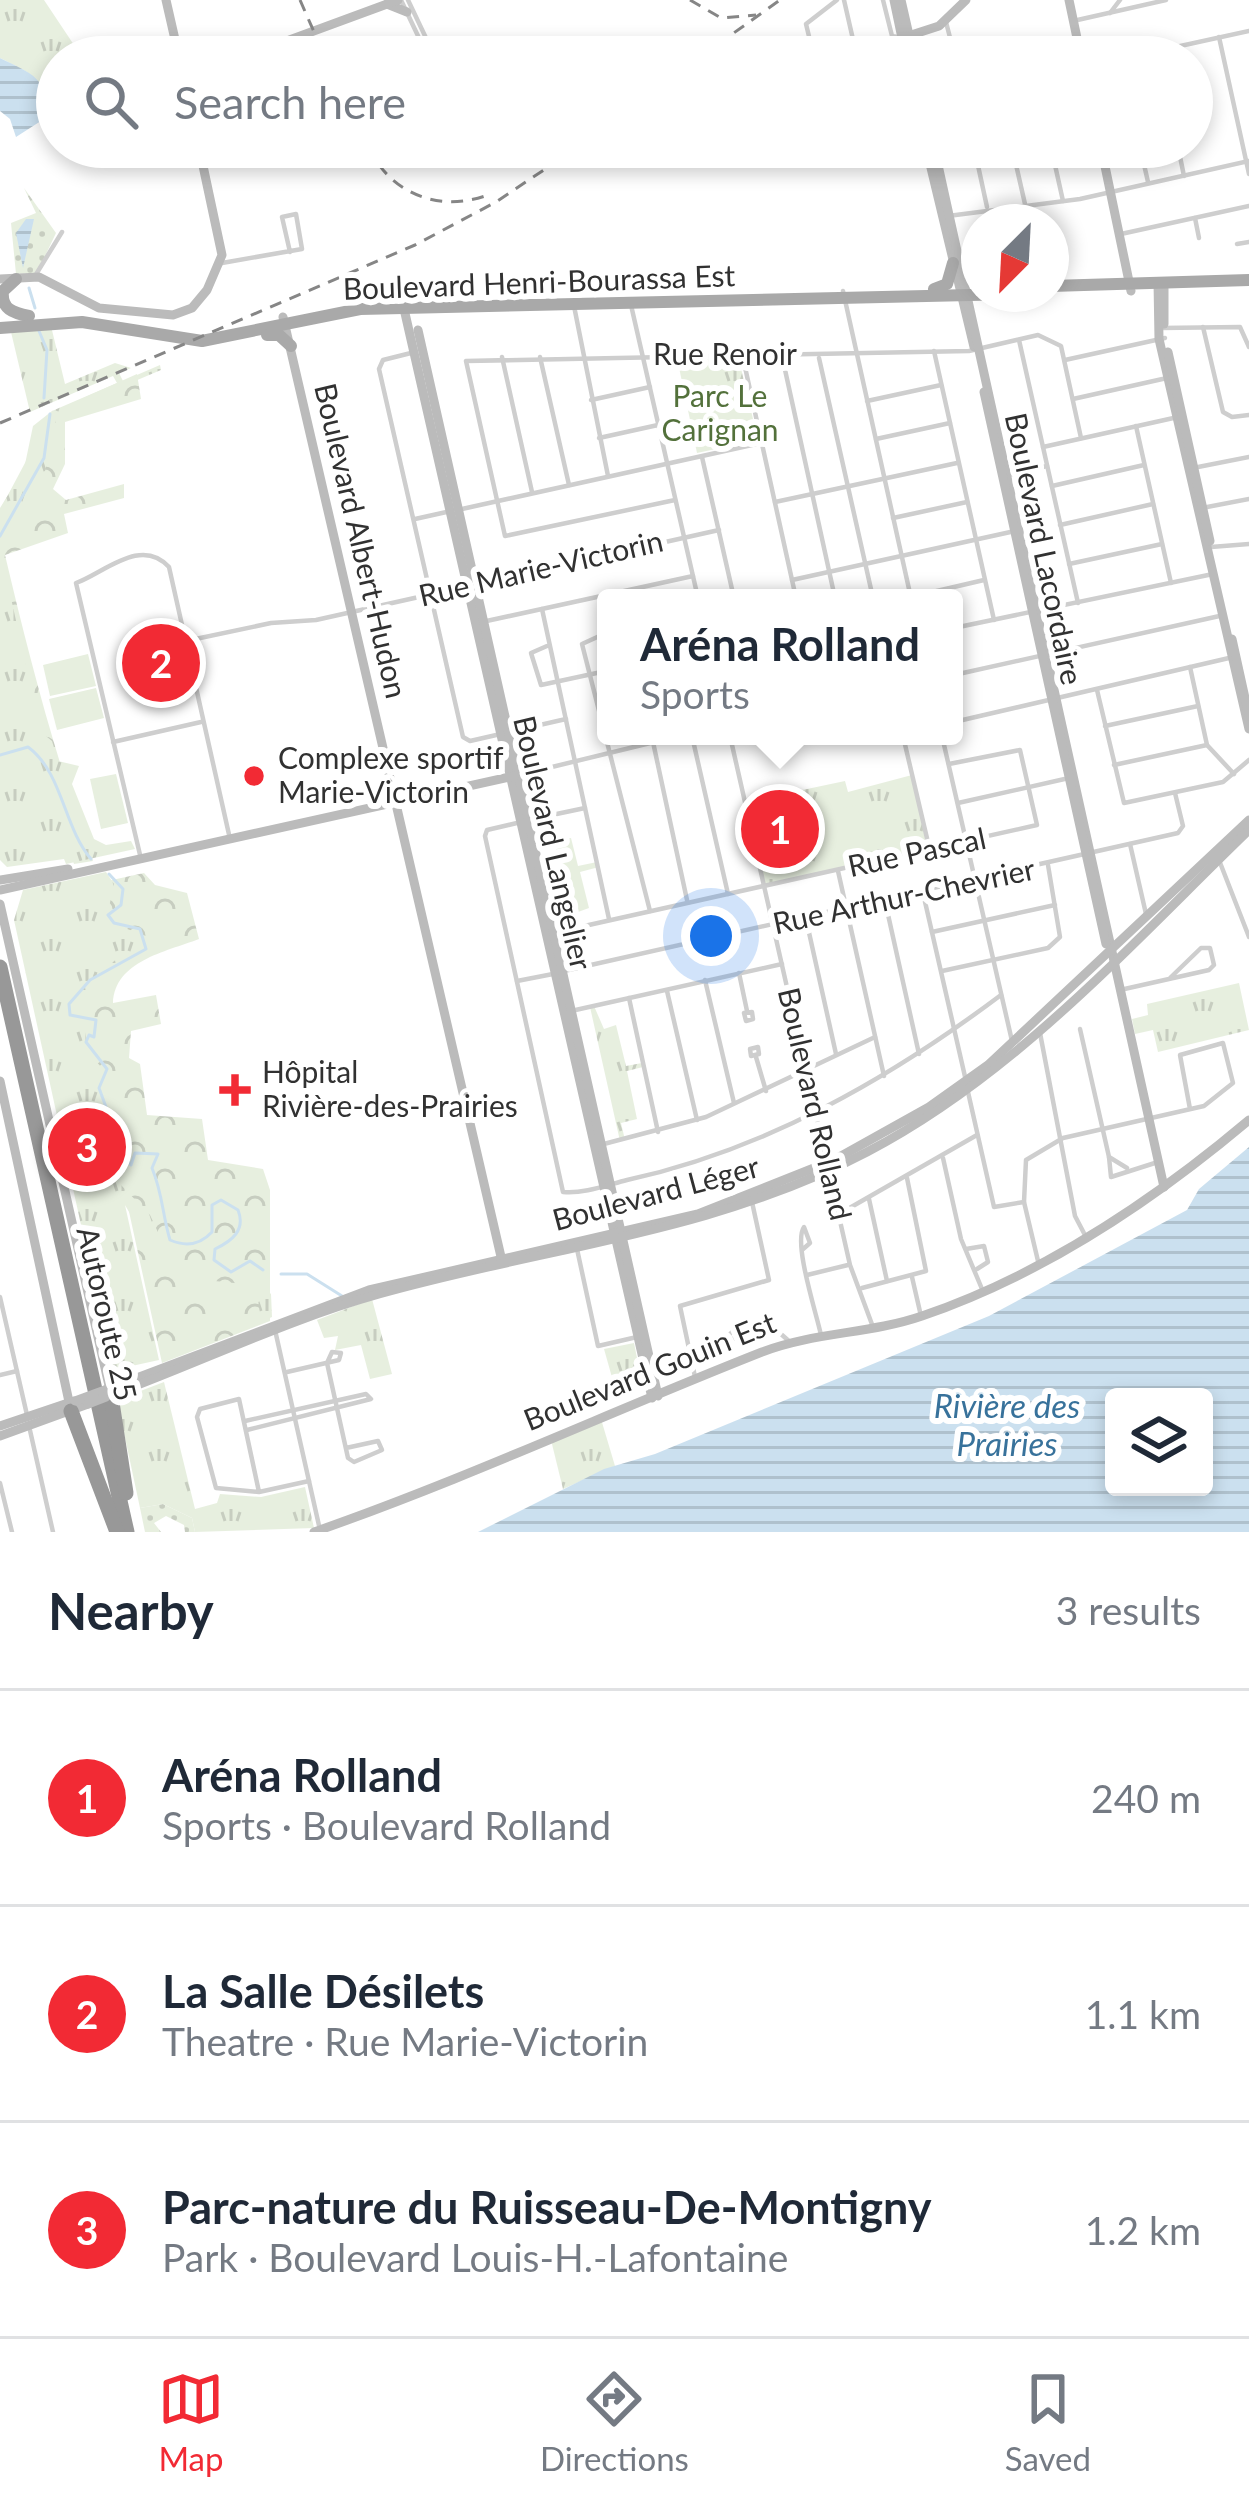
<!DOCTYPE html>
<meta charset="utf-8">
<style>
:root{--surface:#fff;--page:#f6f6f7;--text:#1f2937;--muted:#747a83;--line:#e0e1e3;--accent:#f22a34}
body{margin:0;font-family:Lato,sans-serif;background:var(--page);color:var(--text)}
.controls{position:absolute;right:36px;bottom:36px;display:grid;overflow:hidden;border-radius:12px;box-shadow:0 6px 18px #0003}
.controls button{width:108px;height:108px;display:grid;place-items:center;padding:0;border:0;border-bottom:3px solid var(--line);background:var(--surface);color:var(--text);font:60px sans-serif}
.compass{position:absolute;left:961px;top:204px;width:108px;height:108px;border-radius:50%;background:var(--surface);box-shadow:0 6px 18px #0003;rotate:204deg}
.you{position:absolute;left:711px;top:936px;width:42px;height:42px;margin:-30px;border:9px solid #fff;border-radius:50%;background:#1a73e8;box-shadow:0 0 0 18px #1a73e833}
.badge{display:grid;place-items:center;width:78px;height:78px;border-radius:50%;background:var(--accent);color:#fff;font-size:39px;font-weight:700}
.pin{position:absolute;translate:-50% -50%;border:6px solid #fff;box-shadow:0 3px 12px #0006}
.popup{position:absolute;left:597px;top:589px;width:366px;height:156px;box-sizing:border-box;display:grid;place-content:center;border-radius:12px;background:var(--surface);filter:drop-shadow(0 3px 9px #0005);font-size:39px;white-space:nowrap;color:var(--muted)}
.popup b{font-size:45px;color:var(--text)}
.popup::after{content:'';position:absolute;left:50%;top:100%;margin-left:-24px;border:24px solid transparent;border-top-color:var(--surface)}
.list{margin:0;padding:0;list-style:none}
h2{display:flex;justify-content:space-between;align-items:center;height:156px;margin:0;padding:0 48px;font-size:51px}
h2 small{font-size:39px;font-weight:400;color:var(--muted)}
.list li{display:grid;grid-template-columns:78px 1fr auto;gap:36px;align-items:center;box-sizing:border-box;height:216px;padding:0 48px;border-top:3px solid var(--line)}
.list b{display:block;font-size:45px;white-space:nowrap}
.list p{margin:0;font-size:39px;white-space:nowrap;color:var(--muted)}
.list em{font-size:39px;font-style:normal;color:var(--muted)}
.icon{flex:none;width:66px;height:66px;fill:none;stroke:currentColor;stroke-width:2;stroke-linecap:round;stroke-linejoin:round}
.map{position:relative;flex:none;width:1249px;height:1532px;overflow:hidden}
.search{position:absolute;background:var(--surface);box-shadow:0 6px 18px #0003;left:36px;right:36px;top:36px;height:132px;display:flex;align-items:center;gap:30px;box-sizing:border-box;padding:0 42px;border-radius:66px;color:var(--muted);font-size:45px}
.sheet{height:804px;background:var(--surface)}
nav{display:flex;justify-content:space-around;align-items:center;box-sizing:border-box;height:168px;border-top:3px solid var(--line);background:var(--surface);font-size:33px;color:var(--muted)}
nav a{display:grid;justify-items:center;gap:6px}
nav .on{color:var(--accent)}
.map>svg:first-child{display:block}
.grass{fill:url(#grass-dots)}
.forest{fill:url(#forest-crowns)}
.park{fill:url(#park-tufts)}
.garden{fill:#e7efdf}
.water{fill:url(#water-rules);fill-rule:evenodd}
.lines{fill:none;stroke-linecap:round;stroke-linejoin:round}
.stream{stroke:#cbe0ef;stroke-width:3}
.street{stroke:#cecece;stroke-width:4.5}
.secondary{stroke:#bbb;stroke-width:9}
.primary{stroke:#a9a9a9;stroke-width:12}
.highway{stroke:#989898;stroke-width:15}
.rail{stroke:#868686;stroke-width:3;stroke-dasharray:12 9;stroke-linecap:butt}
.secondary-bridge{stroke:#bbb;stroke-width:9}
.poi-dot{fill:#f22a34;stroke:#fff;stroke-width:4.5}
.labels{text-anchor:middle;stroke-width:12;stroke-linejoin:round;paint-order:stroke}
.street-label{font-size:30px;fill:#313131;stroke:#fff}
.park-label{font-size:30px;fill:#53713b;stroke:#fff}
.poi-label{font-size:30px;fill:#313131;stroke:#fff;text-anchor:start}
.water-label{font-size:33px;font-style:italic;fill:#38729b;stroke:#fff}
</style>
<div class="map">
<svg width="1249" height="1532" viewBox="0 0 1249 1532">
<defs>
<pattern id="grass-dots" width="8" height="8" patternUnits="userSpaceOnUse" patternTransform="scale(3)"><rect width="8" height="8" fill="#e7efdf"/><path d="M2 2h.1M6 6h.1" fill="none" stroke="#c7cdc0" stroke-width="1.8" stroke-linecap="round"/></pattern>
<pattern id="forest-crowns" width="20" height="18" patternUnits="userSpaceOnUse" patternTransform="scale(3)"><rect width="20" height="18" fill="#e7efdf"/><path d="M2 6a3 3 0 1 1 6 0M12 15a3 3 0 1 1 6 0" fill="none" stroke="#c7cdc0"/></pattern>
<pattern id="park-tufts" width="24" height="20" patternUnits="userSpaceOnUse" patternTransform="scale(3)"><rect width="24" height="20" fill="#e7efdf"/><path d="M3 7l-1-3M5 7V3M7 7l1-3M15 17l-1-3M17 17v-4M19 17l1-3" fill="none" stroke="#c7cdc0"/></pattern>
<pattern id="water-rules" width="6" height="5" patternUnits="userSpaceOnUse" patternTransform="scale(3)"><rect width="6" height="5" fill="#cbe0ef"/><path d="M0 2.5h6" fill="none" stroke="#afc1cd"/></pattern>
</defs>
<rect width="100%" height="100%" fill="#fff"/>
<!-- grass -->
<g class="grass">
<path d="M24,188L56,233L37,273L16,274L11,223L36,213Z"/>
<path d="M163,1504L192,1518L195,1532H185L184,1525L166,1516L154,1523L161,1532H145L140,1508Z"/>
</g>
<!-- forest -->
<g class="forest">
<path d="M137,374L141,399L65,422V464L53,489L66,500L124,484V498L64,514L68,533L5,555C30,661 56,760 93,861L74,864L63,834L0,733V510L52,412Z"/>
<path d="M144,873L155,885L187,893L199,939C165,952 115,961 113,1003L156,995L161,1024L131,1031L129,1058L140,1064L147,1115L202,1119L208,1160L263,1169L270,1190V1321L162,1363L128,1207L91,1177L69,968L80,887Z"/>
</g>
<!-- park -->
<g class="park">
<path d="M0,0H44L82,57H57V109L47,121C42,77 40,78 0,58Z"/>
<path d="M51,326L65,384L115,363L131,368L119,373L123,381L160,365L161,370L57,414L44,476L10,533L2,558L41,732L52,741L58,761L79,766L72,784L94,839L106,845L131,841L135,849L66,864L64,859L7,867L0,860V508L24,469L33,426L52,411L117,383L113,376L30,412L11,332Z"/>
<path d="M677,358L739,360L758,440L697,453Z"/>
<path d="M912,775L930,851L764,887L745,802L845,781L848,792Z"/>
<path d="M556,814L562,839L571,838L578,866L597,862L599,867L580,872L589,908L578,912L579,926L573,928L549,816Z"/>
<path d="M106,872L114,884L106,921L146,936L149,945L119,957L76,993L90,1054L118,1087L103,1111L119,1183L150,1215L168,1254L205,1280L262,1286L271,1294L272,1317L261,1322L258,1299L191,1288L158,1262L125,1205L159,1360L118,1369L112,1366L14,920L23,890Z"/>
<path d="M1239,983L1249,1030L1158,1052L1153,1030L1135,1034L1132,1019L1148,1015L1147,1004Z"/>
<path d="M594,1006L604,1029L616,1025L626,1066L642,1063L643,1067L627,1071L637,1119L621,1123L625,1140L620,1141L590,1007Z"/>
<path d="M372,1299L392,1374L370,1379L361,1345L335,1350L338,1336L324,1338L317,1320Z"/>
<path d="M634,1343L640,1373L613,1381L604,1349Z"/>
<path d="M164,1382L195,1509L217,1503L220,1494L261,1497L305,1487L314,1528L195,1532L192,1518L163,1504L140,1508L117,1400Z"/>
<path d="M601,1419L615,1466L563,1489L551,1440Z"/>
</g>
<!-- garden -->
<g class="garden">
<path d="M88,654L96,686L50,696L43,665Z"/>
<path d="M96,688L104,718L57,730L49,699Z"/>
<path d="M116,774L128,823L101,829L90,779Z"/>
<path d="M857,805L864,836L810,848L803,817Z"/>
</g>
<!-- water -->
<g class="water">
<path d="M0,58C30,73 53,79 44,119L16,137L10,119L0,111Z"/>
<path d="M26,219H34L23,268L16,233Z"/>
<path d="M1249,1147V1532H478L604,1469L655,1454L989,1316L1187,1210L1199,1189ZM1204,1397V1487H1114V1397Z"/>
</g>
<g class="lines">
<!-- stream -->
<g class="stream">
<path d="M29,288L35,308"/>
<path d="M39,331L47,350L44,398"/>
<path d="M0,536L44,458L50,414"/>
<path d="M0,755L28,747C63,773 63,826 91,859"/>
<path d="M109,874L123,889L121,905L108,915L114,923L140,929L146,949L90,980L69,1004L70,1015L96,1020L94,1037L89,1035L86,1042L107,1069L99,1088L124,1156L131,1165L135,1153L158,1154L152,1168C163,1195 162,1213 170,1240C186,1247 200,1245 212,1232V1205L221,1200L238,1210C246,1230 232,1241 215,1249L214,1260L231,1272L250,1261L263,1270"/>
<path d="M281,1274H307L342,1296"/>
</g>
<!-- street -->
<g class="street">
<path d="M401,0L428,57"/>
<path d="M408,0L435,57"/>
<path d="M844,0L857,57"/>
<path d="M883,0L892,36L902,38"/>
<path d="M1110,13L1120,0"/>
<path d="M1073,21L1166,0"/>
<path d="M946,22L955,57"/>
<path d="M1219,37L1249,174"/>
<path d="M814,57L806,24L837,0"/>
<path d="M1130,57L1249,31"/>
<path d="M974,147L987,207"/>
<path d="M1012,147L1025,204"/>
<path d="M1051,147L1063,201"/>
<path d="M1140,147L1148,182"/>
<path d="M1178,147L1184,176"/>
<path d="M948,216L1080,199L1249,161"/>
<path d="M1195,218L1199,238"/>
<path d="M1121,234L1249,206"/>
<path d="M1237,244L1249,242"/>
<path d="M222,263L302,249L296,214L282,217L290,252"/>
<path d="M35,276L62,232"/>
<path d="M843,291L911,598"/>
<path d="M631,305L698,598"/>
<path d="M574,306L608,476"/>
<path d="M1203,327L1223,412L1232,417L1249,415"/>
<path d="M1161,328L1240,327L1249,347"/>
<path d="M1019,340L1078,603"/>
<path d="M934,351L994,620"/>
<path d="M415,352L383,360L379,369L463,737L470,741L566,719"/>
<path d="M782,356L835,598"/>
<path d="M502,357L532,492"/>
<path d="M540,357L569,485"/>
<path d="M743,358L796,598"/>
<path d="M819,358L873,598"/>
<path d="M1065,360L1165,338"/>
<path d="M1073,399L1167,378"/>
<path d="M591,400L650,387"/>
<path d="M867,401L941,385"/>
<path d="M1136,426L1171,583"/>
<path d="M599,438L658,425"/>
<path d="M876,439L950,423"/>
<path d="M1043,447L1178,417"/>
<path d="M702,457L734,598"/>
<path d="M1193,468L1249,457"/>
<path d="M1008,475L1047,466"/>
<path d="M1052,486L1144,465"/>
<path d="M675,500L505,536L466,361L969,351L1038,335L1061,346L1081,438"/>
<path d="M775,502L957,463"/>
<path d="M1202,508L1249,499"/>
<path d="M462,509L761,443"/>
<path d="M893,518L967,502"/>
<path d="M415,519L451,511"/>
<path d="M1060,525L1153,504"/>
<path d="M1211,547L1249,544"/>
<path d="M1069,564L1162,544"/>
<path d="M792,580L1015,531"/>
<path d="M911,597L984,580"/>
<path d="M542,609L609,919"/>
<path d="M482,622L693,576"/>
<path d="M954,628L1213,574"/>
<path d="M606,633L582,644L650,911"/>
<path d="M186,641L271,623L316,620L719,530"/>
<path d="M547,646L531,653L541,685L606,671"/>
<path d="M1190,667L1207,745L1234,774"/>
<path d="M954,675L1224,615"/>
<path d="M1097,690L1124,803L1223,782L1249,760"/>
<path d="M954,722L1229,658"/>
<path d="M1105,726L1198,706"/>
<path d="M692,736L728,894"/>
<path d="M730,736L850,1265L873,1327"/>
<path d="M903,736L930,851"/>
<path d="M942,736L1012,1041"/>
<path d="M113,742L201,722"/>
<path d="M653,742L687,900"/>
<path d="M1114,765L1207,745"/>
<path d="M518,769L547,766"/>
<path d="M519,775L679,736"/>
<path d="M958,803L1069,778"/>
<path d="M528,820L585,808"/>
<path d="M517,823L487,830L485,836L563,1192C584,1194 607,1185 627,1180C765,1150 889,1079 1001,995"/>
<path d="M1130,844L1146,914"/>
<path d="M141,859L76,583C104,573 141,536 169,567L230,839"/>
<path d="M1219,860L1249,937"/>
<path d="M838,871L884,1076"/>
<path d="M923,893L966,1081"/>
<path d="M885,901L919,1054"/>
<path d="M806,919L836,1054"/>
<path d="M932,932L1055,905"/>
<path d="M553,933L1037,825L1020,750L949,764"/>
<path d="M564,971L1178,833L1183,826L1175,793"/>
<path d="M942,971L1048,948L1060,937L1048,865"/>
<path d="M739,973L747,1011"/>
<path d="M705,980L734,1103"/>
<path d="M517,981L553,974"/>
<path d="M1120,990L1209,970L1214,965L1210,948H1201L1170,978"/>
<path d="M667,991L697,1120"/>
<path d="M629,998L658,1132"/>
<path d="M571,1011L782,964"/>
<path d="M752,1012L753,1019L746,1021L744,1013Z"/>
<path d="M1080,1029L1109,1157L1127,1168"/>
<path d="M1040,1033L1075,1216L1086,1237"/>
<path d="M758,1047L759,1054L751,1056L750,1049Z"/>
<path d="M756,1057L766,1091"/>
<path d="M968,1092L994,1207L1024,1202"/>
<path d="M600,1145L706,1117L875,1037"/>
<path d="M1109,1157L1111,1177L1158,1162"/>
<path d="M943,1158L961,1239L982,1289"/>
<path d="M869,1199L887,1281"/>
<path d="M839,1214L977,1135"/>
<path d="M577,1249L598,1346L637,1337"/>
<path d="M966,1249L984,1246L988,1262L977,1269"/>
<path d="M802,1250L810,1243L804,1227C793,1242 816,1312 821,1335"/>
<path d="M1038,1261L1024,1202L1026,1160L1063,1138L1204,1106L1233,1083L1223,1043L1180,1055L1190,1109"/>
<path d="M807,1275L848,1265"/>
<path d="M912,1277L921,1316"/>
<path d="M862,1288L926,1271L907,1178"/>
<path d="M0,1297L27,1415"/>
<path d="M275,1330L320,1530"/>
<path d="M741,1336L734,1330L728,1336L729,1340L773,1327L790,1342"/>
<path d="M327,1363L348,1458L354,1462L382,1450L378,1441L346,1448"/>
<path d="M287,1372L339,1360L341,1353L332,1352L327,1363"/>
<path d="M0,1375L17,1371"/>
<path d="M695,1377L680,1306L769,1280L752,1202"/>
<path d="M245,1421L366,1394L371,1399L247,1430"/>
<path d="M29,1426L53,1532"/>
<path d="M0,1483L12,1532"/>
<path d="M259,1492L239,1399L200,1409L197,1417L216,1488L259,1492L309,1481"/>
</g>
<!-- secondary -->
<g class="secondary">
<path d="M166,0L179,57"/>
<path d="M894,0L906,57"/>
<path d="M901,0L914,57"/>
<path d="M1069,0L1081,57"/>
<path d="M387,4L407,12"/>
<path d="M902,38L939,26L966,0"/>
<path d="M243,57L398,0"/>
<path d="M926,147L974,347"/>
<path d="M934,147L1164,1187"/>
<path d="M1101,147L1131,291"/>
<path d="M0,279L39,277L99,308L173,315L192,308L207,290L222,255L199,147"/>
<path d="M1158,282L1159,339L1249,729"/>
<path d="M402,300L652,1398"/>
<path d="M283,317L502,1261"/>
<path d="M1164,324V283"/>
<path d="M418,330L658,1396"/>
<path d="M1168,352L1210,541"/>
<path d="M984,392L1106,944"/>
<path d="M1232,639L1249,716"/>
<path d="M0,880L68,869"/>
<path d="M0,890L514,776"/>
<path d="M0,904L110,1390"/>
<path d="M0,1081L71,1411"/>
<path d="M105,1390L369,1290L698,1214L834,1160L929,1107L988,1065L1249,820"/>
<path d="M106,1397C197,1364 286,1320 379,1294C545,1247 713,1233 867,1152C1015,1075 1131,944 1249,830"/>
<path d="M0,1426L74,1401"/>
<path d="M0,1436L88,1404"/>
<path d="M314,1532C466,1479 612,1411 762,1352C814,1332 870,1334 922,1316C1042,1275 1153,1201 1249,1120"/>
</g>
<!-- primary -->
<g class="primary">
<path d="M16,279L3,291C1,309 13,313 29,316"/>
<path d="M1051,286L1249,280"/>
<path d="M934,289L947,284L953,263"/>
<path d="M0,328L82,322L202,341L360,309L1014,294"/>
<path d="M267,335H279L291,346"/>
</g>
<!-- highway -->
<g class="highway">
<path d="M0,967L127,1532"/>
<path d="M111,1396L126,1493"/>
<path d="M71,1411L117,1532"/>
</g>
<!-- rail -->
<g class="rail">
<path d="M300,0L325,57"/>
<path d="M690,0L721,18L756,15"/>
<path d="M700,57L780,0"/>
<path d="M368,147C391,194 439,213 488,195"/>
<path d="M0,423L415,245L496,202L578,147"/>
</g>
<!-- secondary-bridge -->
<g class="secondary-bridge">
<path d="M75,1401L105,1390"/>
<path d="M88,1404L106,1397"/>
</g>
</g>
<!-- markers -->
<g class="poi-dot">
<circle cx="254" cy="776" r="12"/>
<path d="M229 1072h12v12h12v12h-12v12h-12v-12h-12v-12h12z"/>
</g>
<g class="labels">
<!-- street labels -->
<g class="street-label">
<text transform="translate(539 283) rotate(-2)" y="10">Boulevard Henri-Bourassa Est</text>
<text x="725" y="365">Rue Renoir</text>
<text transform="translate(360 541) rotate(77)" y="10">Boulevard Albert-Hudon</text>
<text transform="translate(1043 549) rotate(78)" y="10">Boulevard Lacordaire</text>
<text transform="translate(541 569) rotate(-13)" y="10">Rue Marie-Victorin</text>
<text transform="translate(552 843) rotate(77)" y="10">Boulevard Langelier</text>
<text transform="translate(917 853) rotate(-12)" y="10">Rue Pascal</text>
<text transform="translate(904 897) rotate(-12)" y="10">Rue Arthur-Chevrier</text>
<text transform="translate(814 1104) rotate(77)" y="10">Boulevard Rolland</text>
<text transform="translate(656 1194) rotate(-15)" y="10">Boulevard Léger</text>
<text transform="translate(106 1314) rotate(77)" y="10">Autoroute 25</text>
<text transform="translate(650 1372) rotate(-22)" y="10">Boulevard Gouin Est</text>
</g>
<!-- park labels -->
<g class="park-label">
<text x="720" y="407">Parc Le<tspan x="720" dy="34">Carignan</tspan></text>
</g>
<!-- poi labels -->
<g class="poi-label">
<text x="278" y="769">Complexe sportif<tspan x="278" dy="34">Marie-Victorin</tspan></text>
<text x="262" y="1083">Hôpital<tspan x="262" dy="34">Rivière-des-Prairies</tspan></text>
</g>
<!-- water labels -->
<g class="water-label">
<text x="1007" y="1418">Rivière des<tspan x="1007" dy="38">Prairies</tspan></text>
</g>
</g>
</svg>
<div class="controls">
<button><svg class="icon" aria-label="layers" viewBox="0 0 24 24"><path d="M12 4l9 5-9 5-9-5zM3 14l9 5 9-5"/></svg></button>
</div>
<svg class="compass" viewBox="-18 -18 36 36"><path d="M0-13l5 13h-10z" fill="#e53935"/><path d="M0 13l5-13h-10z" fill="#747a83"/></svg>
<div class="you"></div>
<div class="pin badge" style="left:780px;top:829px">1</div>
<div class="popup"><b>Aréna Rolland</b>Sports</div>
<div class="pin badge" style="left:161px;top:663px">2</div>
<div class="pin badge" style="left:87px;top:1147px">3</div>
<div class="search"><svg class="icon" aria-label="search" viewBox="0 0 24 24"><circle cx="10" cy="10" r="6"/><path d="M15 15l6 6"/></svg>Search here</div>
</div>
<section class="sheet">
<h2>Nearby<small>3 results</small></h2>
<ul class="list">
<li><span class="badge">1</span><div><b>Aréna Rolland</b><p>Sports · Boulevard Rolland</p></div><em>240 m</em></li>
<li><span class="badge">2</span><div><b>La Salle Désilets</b><p>Theatre · Rue Marie-Victorin</p></div><em>1.1 km</em></li>
<li><span class="badge">3</span><div><b>Parc-nature du Ruisseau-De-Montigny</b><p>Park · Boulevard Louis-H.-Lafontaine</p></div><em>1.2 km</em></li>
</ul>
</section>
<nav>
<a class="on"><svg class="icon" aria-label="map" viewBox="0 0 24 24"><path d="M3 6l6-2 6 2 6-2v14l-6 2-6-2-6 2zM9 4v14M15 6v14"/></svg>Map</a>
<a><svg class="icon" aria-label="directions" viewBox="0 0 24 24"><path d="M12 3l9 9-9 9-9-9zM9 14v-3h6M13 9l2 2-2 2"/></svg>Directions</a>
<a><svg class="icon" aria-label="saved" viewBox="0 0 24 24"><path d="M7 4h10v16l-5-4-5 4z"/></svg>Saved</a>
</nav>
